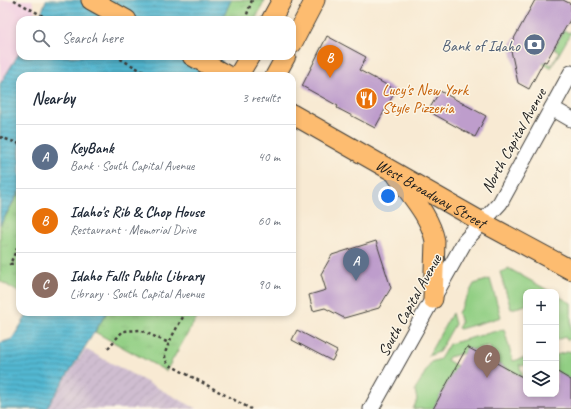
<!DOCTYPE html>
<meta charset="utf-8">
<style>
:root{--surface:#fff;--page:#f6f6f7;--text:#1f2937;--muted:#747a83;--line:#e0e1e3;--accent:#d93025}
body{margin:0;font-family:Caveat,sans-serif;background:var(--page);color:var(--text)}
.controls{position:absolute;right:12px;bottom:12px;display:grid;overflow:hidden;border-radius:8px;box-shadow:0 2px 6px #0003}
.controls button{width:36px;height:36px;display:grid;place-items:center;padding:0;border:0;border-bottom:1px solid var(--line);background:var(--surface);color:var(--text);font:20px sans-serif}
.you{position:absolute;left:388px;top:196px;width:14px;height:14px;margin:-10px;border:3px solid #fff;border-radius:50%;background:#1a73e8;box-shadow:0 0 0 6px #1a73e833}
.badge{display:grid;place-items:center;width:26px;height:26px;border-radius:50%;background:var(--accent);color:#fff;font-size:13px;font-weight:700}
.pin{position:absolute;translate:-50% -33px;filter:drop-shadow(0 1px 2px #0008)}
.pin::after{content:'';position:absolute;top:21px;width:14px;height:12px;background:inherit;clip-path:polygon(0 0,100% 0,50% 100%)}
.list{margin:0;padding:0;list-style:none}
h2{display:flex;justify-content:space-between;align-items:center;height:52px;margin:0;padding:0 16px;font-size:17px}
h2 small{font-size:13px;font-weight:400;color:var(--muted)}
.list li{display:grid;grid-template-columns:26px 1fr auto;gap:12px;align-items:center;box-sizing:border-box;height:64px;padding:0 16px;border-top:1px solid var(--line)}
.list b{display:block;font-size:15px;white-space:nowrap}
.list p{margin:0;font-size:13px;white-space:nowrap;color:var(--muted)}
.list em{font-size:13px;font-style:normal;color:var(--muted)}
.icon{flex:none;width:22px;height:22px;fill:none;stroke:currentColor;stroke-width:2;stroke-linecap:round;stroke-linejoin:round}
.map{position:relative;flex:none;width:571px;height:409px;overflow:hidden}
.search{position:absolute;background:var(--surface);box-shadow:0 2px 6px #0003;left:16px;top:16px;width:280px;height:44px;display:flex;align-items:center;gap:10px;box-sizing:border-box;padding:0 14px;border-radius:12px;color:var(--muted);font-size:15px}
.panel{position:absolute;background:var(--surface);box-shadow:0 2px 6px #0003;left:16px;top:72px;width:280px;height:244px;border-radius:12px}
.map>svg:first-child{display:block}
.built{fill:#f2cfe2}
.industrial{fill:url(#industrial-furrows)}
.green{fill:#92cf84;stroke:#577650}
.park{fill:url(#park-tufts);stroke:#577650}
.water{fill:url(#water-rules);stroke:#386a76}
.building{fill:#be9dcc}
.lines{fill:none;stroke-linecap:round;stroke-linejoin:round}
.minor-casing{stroke:#3d3b37;stroke-width:17}
.major-casing{stroke:#3d3b37;stroke-width:21}
.path{stroke:#3d3b37;stroke-width:2.5;stroke-dasharray:3 3;stroke-linecap:butt}
.minor{stroke:#fff;stroke-width:15}
.major{stroke:#fdbc6f;stroke-width:19}
.labels{text-anchor:middle;stroke-width:3;stroke-linejoin:round;paint-order:stroke}
.service-label{font-size:16px;fill:#4e5e75;stroke:#fcf5e5;text-anchor:end}
.food-label{font-size:16px;fill:#c56008;stroke:#fcf5e5;text-anchor:start}
.street-label{font-size:16px;fill:#1c1c1c;stroke:#fcf5e5}
</style>
<div class="map">
<svg width="571" height="409" viewBox="0 0 571 409">
<defs>
<pattern id="industrial-furrows" width="10" height="10" patternUnits="userSpaceOnUse"><rect width="10" height="10" fill="#cfbdd0"/><path d="M-1 1l2-2M0 10L10 0M9 11l2-2" fill="none" stroke="#b1a2b2"/></pattern>
<pattern id="park-tufts" width="24" height="20" patternUnits="userSpaceOnUse"><rect width="24" height="20" fill="#92cf84"/><path d="M3 7l-1-3M5 7V3M7 7l1-3M15 17l-1-3M17 17v-4M19 17l1-3" fill="none" stroke="#7db171"/></pattern>
<pattern id="water-rules" width="6" height="5" patternUnits="userSpaceOnUse"><rect width="6" height="5" fill="#53b7d1"/><path d="M0 2.5h6" fill="none" stroke="#4494a9"/></pattern>
</defs>
<rect width="100%" height="100%" fill="#fcf5e5"/>
<filter id="ink" filterUnits="userSpaceOnUse"><feTurbulence type="fractalNoise" baseFrequency=".025" numOctaves="2"/><feDisplacementMap in="SourceGraphic" scale="8" xChannelSelector="R" yChannelSelector="G"/><feConvolveMatrix kernelMatrix="1 2 1 2 8 2 1 2 1" color-interpolation-filters="sRGB"/></filter>
<filter id="wash" filterUnits="userSpaceOnUse"><feTurbulence type="fractalNoise" baseFrequency=".012" numOctaves="4" result="noise"/><feDisplacementMap in="SourceGraphic" scale="16" xChannelSelector="R" yChannelSelector="G"/><feGaussianBlur stdDeviation="0.9" result="paint"/><feColorMatrix in="noise" values="0 0 0 0 0 0 0 0 0 0 0 0 0 0 0 0 0 1.4 0 .05"/><feComposite in="paint" operator="in"/></filter>
<g filter="url(#wash)">
<rect width="100%" height="100%" fill="#f8ead3"/>
<!-- built -->
<path class="built" d="M0,0H32L37,20H20V52L0,84Z"/>
<!-- industrial -->
<path class="industrial" d="M85,349L197,409H46Z"/>
<!-- green -->
<g class="green">
<path d="M564,30L569,33L571,31V33L551,68L542,63L544,61L552,65L559,52L554,49Z"/>
<path d="M508,268L551,292H526V305L511,309L500,272L507,270Z"/>
<path d="M490,279L501,317L460,329L458,328L461,323L458,313L474,284Z"/>
<path d="M556,295L571,303V339L567,340L565,337L556,340Z"/>
<path d="M452,313L455,324L439,352L428,356Z"/>
<path d="M504,329L513,361L524,358L526,365L521,366L519,364L523,377L486,357L491,348L488,346L474,350L467,347L464,353L449,357L447,360L457,366L433,409H413L417,400L415,390L431,362L440,359L449,344Z"/>
<path d="M571,351V380L556,371V355Z"/>
</g>
<!-- park -->
<g class="park">
<path d="M231,0H265L255,20H222Z"/>
<path d="M20,191V293L0,281V226Z"/>
<path d="M107,312H200L166,371L95,332Z"/>
</g>
<!-- water -->
<g class="water">
<path d="M46,0H231L222,20H39Z"/>
<path d="M20,52V56H221L225,76H20V190L0,225V84Z"/>
<path d="M29,312H107L46,409H1L0,408V343L12,339Z"/>
</g>
<g id="blocks">
<!-- building -->
<g class="building">
<path d="M535,0H563L571,4V18L546,62L544,61L529,89L518,83L510,46Z"/>
<path d="M327,36L366,57L359,70L396,90L375,128L337,108L338,106L302,86Z"/>
<path d="M440,91L486,116L475,137L428,111Z"/>
<path d="M376,241L391,288L379,308L344,318L325,308L313,311L309,295L326,290L321,274L332,255Z"/>
<path d="M297,330L337,351L332,361L292,340Z"/>
<path d="M467,347L526,379V394H556V371L571,380V409H433Z"/>
</g>
</g>
</g>
<g filter="url(#ink)">
<use href="#blocks" fill-opacity="0" stroke="#3d3b37" stroke-width="1"/>
<g class="lines">
<defs>
<g id="minor">
<path d="M552,108L571,119"/>
<path d="M371,409L465,241L500,203L571,73"/>
</g>
<g id="major">
<path d="M91,0L127,20"/>
<path d="M271,20L282,0"/>
<path d="M292,44L315,0"/>
<path d="M192,56L228,76"/>
<path d="M238,76L250,56"/>
<path d="M275,76L286,56"/>
<path id="s1" d="M292,114L482,222L571,270"/>
<path d="M397,176C411,196 430,216 435,241L433,299"/>
</g>
</defs>
<!-- minor casing -->
<use href="#minor" class="minor-casing"/>
<!-- major casing -->
<use href="#major" class="major-casing"/>
<!-- path -->
<g class="path">
<path d="M14,0L50,20"/>
<path d="M245,20L252,0"/>
<path d="M115,56L151,76"/>
<path d="M0,137L20,144"/>
<path d="M20,242L10,264L20,263"/>
<path d="M186,312C180,322 166,345 165,355C165,359 166,361 168,364L251,409"/>
<path d="M108,348L123,331L140,330L169,343"/>
</g>
<!-- minor -->
<use href="#minor" class="minor"/>
<!-- major -->
<use href="#major" class="major"/>
</g>
</g>
<!-- icons -->
<defs>
<symbol id="bank-disc" viewBox="-11 -11 22 22"><circle r="9.5" fill="#5c6f8a" stroke="#fcf5e5"/><path d="M-6-4H6V4H-6ZM0-2.3a2.3 2.3 0 1 0 0 4.6a2.3 2.3 0 1 0 0-4.6Z" fill="#fff"/></symbol>
<symbol id="restaurant-disc" viewBox="-11 -11 22 22"><circle r="9.5" fill="#e8710a" stroke="#fcf5e5"/><path d="M-5-6h1v4h1v-4h1v4h1v-4h1v5L-1.5 .5V6h-2V.5L-5-1ZM5-6V6H3V1.5H1.5Q1.5-4 5-6Z" fill="#fff"/></symbol>
</defs>
<g fill-rule="evenodd">
<use href="#bank-disc" x="522" y="32" width="25" height="25"/>
<use href="#restaurant-disc" x="354" y="86" width="25" height="25"/>
</g>
<g class="labels">
<!-- service labels -->
<g class="service-label">
<text x="520" y="51">Bank of Idaho</text>
</g>
<!-- food labels -->
<g class="food-label">
<text x="382" y="95">Lucy's New York<tspan x="382" dy="18">Style Pizzeria</tspan></text>
</g>
<!-- street labels -->
<g class="street-label">
<text transform="translate(513 140) rotate(-61)" y="6">North Capital Avenue</text>
<text dy="6" stroke="none"><textPath href="#s1" startOffset="160">West Broadway Street</textPath></text>
<text transform="translate(409 305) rotate(-61)" y="6">South Capital Avenue</text>
</g>
</g>
</svg>
<div class="controls">
<button>+</button>
<button>−</button>
<button><svg class="icon" aria-label="layers" viewBox="0 0 24 24"><path d="M12 4l9 5-9 5-9-5zM3 14l9 5 9-5"/></svg></button>
</div>
<div class="you"></div>
<div class="pin badge" style="left:356px;top:281px;background:#5c6f8a">A</div>
<div class="pin badge" style="left:330px;top:78px;background:#e8710a">B</div>
<div class="pin badge" style="left:487px;top:378px;background:#8d6e63">C</div>
<div class="search"><svg class="icon" aria-label="search" viewBox="0 0 24 24"><circle cx="10" cy="10" r="6"/><path d="M15 15l6 6"/></svg>Search here</div>
<section class="panel">
<h2>Nearby<small>3 results</small></h2>
<ul class="list">
<li><span class="badge" style="background:#5c6f8a">A</span><div><b>KeyBank</b><p>Bank · South Capital Avenue</p></div><em>40 m</em></li>
<li><span class="badge" style="background:#e8710a">B</span><div><b>Idaho's Rib &amp; Chop House</b><p>Restaurant · Memorial Drive</p></div><em>60 m</em></li>
<li><span class="badge" style="background:#8d6e63">C</span><div><b>Idaho Falls Public Library</b><p>Library · South Capital Avenue</p></div><em>90 m</em></li>
</ul>
</section>
</div>
